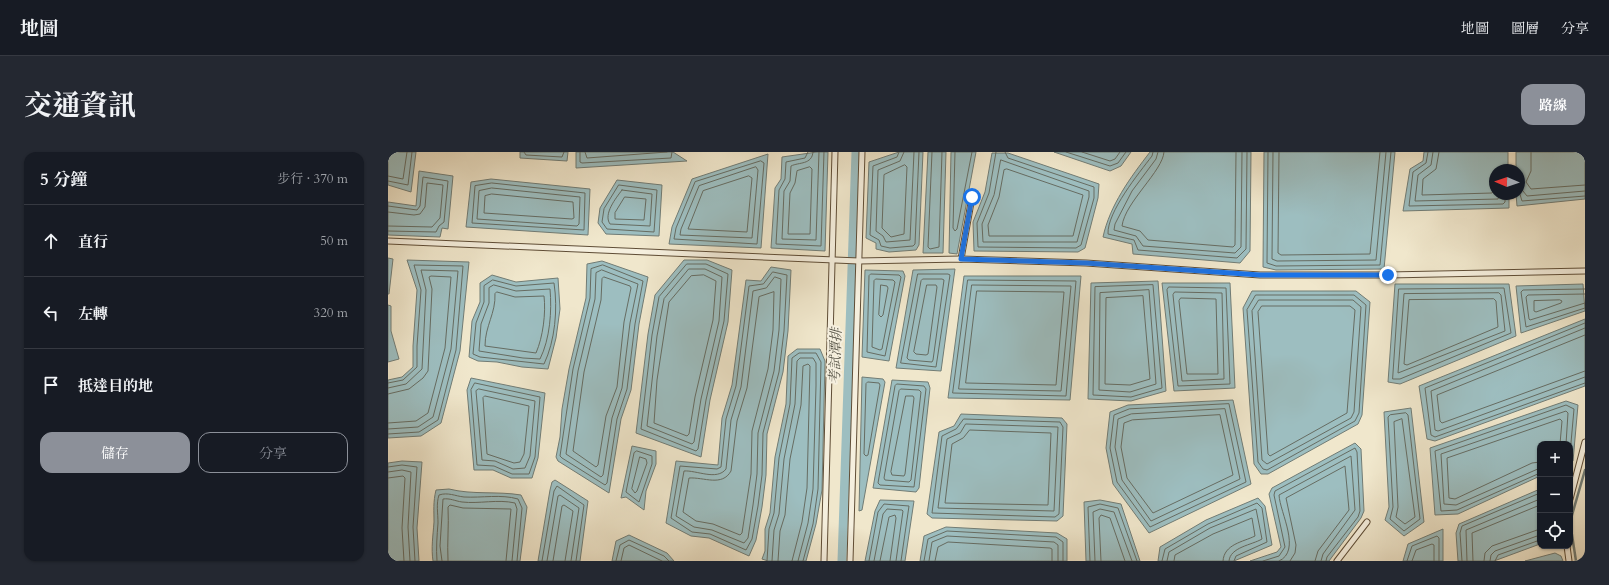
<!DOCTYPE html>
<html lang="zh-TW">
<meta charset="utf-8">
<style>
:root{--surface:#171b24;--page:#242831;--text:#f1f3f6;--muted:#9ea1a6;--line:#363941;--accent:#8c9099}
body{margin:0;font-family:Cardo,"Noto Serif TC",serif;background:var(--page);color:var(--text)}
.controls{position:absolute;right:12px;bottom:12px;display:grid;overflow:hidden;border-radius:8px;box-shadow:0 1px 3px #0004}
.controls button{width:36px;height:36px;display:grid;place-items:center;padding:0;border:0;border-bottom:1px solid var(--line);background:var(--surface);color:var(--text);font:20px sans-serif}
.compass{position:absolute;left:1101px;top:12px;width:36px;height:36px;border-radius:50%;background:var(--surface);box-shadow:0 1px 3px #0004;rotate:272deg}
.stop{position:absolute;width:12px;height:12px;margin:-9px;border:3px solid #1a73e8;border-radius:50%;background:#fff}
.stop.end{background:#1a73e8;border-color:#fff;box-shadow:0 1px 4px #0008}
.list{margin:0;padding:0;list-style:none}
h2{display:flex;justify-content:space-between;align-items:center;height:52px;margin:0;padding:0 16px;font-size:17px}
h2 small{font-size:13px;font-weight:400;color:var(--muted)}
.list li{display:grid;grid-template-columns:26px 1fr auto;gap:12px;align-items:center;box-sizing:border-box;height:72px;padding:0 16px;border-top:1px solid var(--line)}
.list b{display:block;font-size:15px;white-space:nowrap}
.list em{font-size:13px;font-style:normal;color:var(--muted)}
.actions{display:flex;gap:8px;padding:12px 16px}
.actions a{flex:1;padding:9px 0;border:1px solid var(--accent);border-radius:12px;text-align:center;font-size:14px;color:var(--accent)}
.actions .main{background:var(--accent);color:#fff}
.icon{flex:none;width:22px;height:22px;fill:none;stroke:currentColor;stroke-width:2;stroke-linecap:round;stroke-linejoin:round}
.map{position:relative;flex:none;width:1197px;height:409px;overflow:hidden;border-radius:12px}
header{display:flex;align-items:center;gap:24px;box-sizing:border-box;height:56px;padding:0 20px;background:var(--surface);border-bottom:1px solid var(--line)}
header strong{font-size:19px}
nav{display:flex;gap:22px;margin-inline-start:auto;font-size:14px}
.intro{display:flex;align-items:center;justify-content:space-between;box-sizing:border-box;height:96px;padding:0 24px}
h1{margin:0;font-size:28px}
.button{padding:10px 18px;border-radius:12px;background:var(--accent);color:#fff;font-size:14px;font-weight:700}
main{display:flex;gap:24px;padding:0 24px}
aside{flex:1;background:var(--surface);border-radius:12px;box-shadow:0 1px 3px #0004}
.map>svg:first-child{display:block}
.water{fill:#9dbec0;stroke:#717c75}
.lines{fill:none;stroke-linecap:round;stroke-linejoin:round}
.shore{stroke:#666c62;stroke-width:1}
.stream{stroke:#717c75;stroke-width:2.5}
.canal{stroke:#9dbec0;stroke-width:9}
.lane-casing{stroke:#5f4d36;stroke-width:7}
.lane{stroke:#f5efde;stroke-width:5}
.route{stroke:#1a73e8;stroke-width:5}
.labels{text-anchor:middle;stroke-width:4;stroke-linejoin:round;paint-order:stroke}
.water-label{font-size:14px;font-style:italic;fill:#565346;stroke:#f5efde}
</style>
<header>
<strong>地圖</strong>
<nav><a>地圖</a><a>圖層</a><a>分享</a></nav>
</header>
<div class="intro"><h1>交通資訊</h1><a class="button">路線</a></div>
<main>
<aside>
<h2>5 分鐘<small>步行 · 370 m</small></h2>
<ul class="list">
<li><svg class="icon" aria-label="ahead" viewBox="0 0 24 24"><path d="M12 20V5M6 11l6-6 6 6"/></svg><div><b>直行</b></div><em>50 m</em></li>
<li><svg class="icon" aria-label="left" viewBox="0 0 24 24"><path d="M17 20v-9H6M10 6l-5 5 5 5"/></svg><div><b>左轉</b></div><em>320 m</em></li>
<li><svg class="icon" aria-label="arrive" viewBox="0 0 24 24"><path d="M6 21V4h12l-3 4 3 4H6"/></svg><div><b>抵達目的地</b></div></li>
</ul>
<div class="actions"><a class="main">儲存</a><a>分享</a></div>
</aside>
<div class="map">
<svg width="1197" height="409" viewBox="0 0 1197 409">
<rect width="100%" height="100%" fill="#f0e7cc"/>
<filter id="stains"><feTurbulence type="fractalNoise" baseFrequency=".005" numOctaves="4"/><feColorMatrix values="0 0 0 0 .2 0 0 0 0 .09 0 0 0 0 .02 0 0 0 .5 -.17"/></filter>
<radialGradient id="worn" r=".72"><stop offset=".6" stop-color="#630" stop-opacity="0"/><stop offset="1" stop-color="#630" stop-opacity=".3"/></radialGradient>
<!-- water -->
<g class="water">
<path d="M0,0H28L23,40L0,33Z"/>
<path d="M132,0H180L179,9L132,6Z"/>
<path d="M188,0H285L299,9L188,16Z"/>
<path d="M429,0H440L437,99L383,96L387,36L393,27L394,5Z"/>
<path d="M511,0H535L531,93L528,98L501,100L488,97V91L478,86L481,10Z"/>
<path d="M540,0H558L555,101H535Z"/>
<path d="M563,0H588L569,102L561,101Z"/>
<path d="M666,0H743L733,14L722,19Z"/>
<path d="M762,0H863L862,99L852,111L745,102L744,92L715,85C722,53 742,26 762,0Z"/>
<path d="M876,0H1007L996,117L888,118L875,115Z"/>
<path d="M1036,0H1120V18H1107V42H1121V56L1015,59L1022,17L1035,9Z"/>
<path d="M1128,0H1197V47L1129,54L1128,42H1131V18H1128Z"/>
<path d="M604,1H620L711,32L710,46L697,96L690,100L586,99L585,70L597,40Z"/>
<path d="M380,2L373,96L281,92L284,75L304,27Z"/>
<path d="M31,19L65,24L60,77L54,76L52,85L0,83V50L28,54Z"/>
<path d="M103,27L202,37L200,83L78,75L83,30Z"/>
<path d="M229,28L274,33L271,84L218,82L210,71L212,56Z"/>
<path d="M0,106L5,107L1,142H0Z"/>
<path d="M19,108L81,110L72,199L53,271L33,284L0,286V228L14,225L25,215V194L29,138Z"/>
<path d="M296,108H319L344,118L340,170L322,248L313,305L248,281L260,182L267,143Z"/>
<path d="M214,109L260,125L251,172L243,238L233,267L221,341L170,309L168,305L172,285L174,257L181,217L198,146L199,112Z"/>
<path d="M383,115L403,118L400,179L395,220L379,282L378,323L374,355L368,388L361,404L321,386L303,384L278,371L288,309L330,313L334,266L344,233L358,128L373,129Z"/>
<path d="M567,117L553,219L508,216L525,118Z"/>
<path d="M477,118L515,119L517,124L501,209L474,205Z"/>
<path d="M104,123L128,130L170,126L172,157L168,186L160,217L134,215L109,210L90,209L81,205L84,169L92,150V131Z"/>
<path d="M576,124H693L682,248L560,246Z"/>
<path d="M770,129L778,239L743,249L700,247L703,131Z"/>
<path d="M774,131H842L847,236L786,239Z"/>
<path d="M1007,132H1121L1128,184L1012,232L1000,230Z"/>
<path d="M1195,132L1197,159L1133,181L1128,134Z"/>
<path d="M864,139H968L982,150L974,263L970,272L880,322H873L866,312L855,156Z"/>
<path d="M0,153L3,154V179L11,207L0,210Z"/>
<path d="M1197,167V234L1047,289L1039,287L1031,234Z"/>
<path d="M409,197H432L437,209L434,338L428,372L418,409H380L374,407L377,399V377L382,361L387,305L398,252L400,204Z"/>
<path d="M474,225L495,227L497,230L474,358L471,359Z"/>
<path d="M83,226L157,241L150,306L144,326H123L105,318H86L79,238Z"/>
<path d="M504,228L540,230L542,236L531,336L528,340L485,336Z"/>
<path d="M845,248L863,332L761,381L725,332L718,296L722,260L740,253Z"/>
<path d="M1178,249L1190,253L1185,309L1182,311V292H1152V324L1070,362L1047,363L1042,296Z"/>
<path d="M1023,256L1036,370L1016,384L997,368L1001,355L996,260Z"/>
<path d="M573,262L674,266L679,272L675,364L669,369L544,366L539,362L551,280L566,274Z"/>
<path d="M967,291L973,297L976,359L973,366L941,409H862L889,400L893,395L881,342L884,336Z"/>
<path d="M244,294L268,299V312L258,339L256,358L238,345L233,346Z"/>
<path d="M14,309L34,310L29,376L31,409H0V311Z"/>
<path d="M167,328L200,349L192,409H150L162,338L164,330Z"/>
<path d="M61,337C85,343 109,339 133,343L139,355L132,409H45C43,396 45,384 46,370C46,359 45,350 48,338Z"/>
<path d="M1152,337V392L1106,409H1070L1068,381L1071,372Z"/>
<path d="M870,346L877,354L884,393L846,409H770L772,395L818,368Z"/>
<path d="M492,348L526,349L517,409H477L487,359Z"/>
<path d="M712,348L733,352L752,409H698L696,350Z"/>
<path d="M558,375L669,381L679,387V409H532L536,384Z"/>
<path d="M1055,377V409H1015L1020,392Z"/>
<path d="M241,383L279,401L286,409H224L228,389Z"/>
<path d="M1167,401L1173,404L1175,409H1137Z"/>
</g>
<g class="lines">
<!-- shore -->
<g class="shore">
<path d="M136,0L138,3L174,5L176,0"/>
<path d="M192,0V10L194,11L283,6L284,0"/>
<path d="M197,0L199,6L279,0"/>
<path d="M420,0L417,6L398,10L397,27L391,38L388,92L433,94L436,0"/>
<path d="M425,0C424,13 411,10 403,14L402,29L396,39L394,87L428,88L431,0"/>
<path d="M511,0L509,5L485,14L482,83L491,88L493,94L502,96L525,94L527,92L531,0"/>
<path d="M516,0L512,9L490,18L488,79L495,84L498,90L522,88L526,0"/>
<path d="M544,0L540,95L542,97L551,95L554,0"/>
<path d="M567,0L565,76L567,79L569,77L584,0"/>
<path d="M608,0L601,41L589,71L590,95L688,96L693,93L706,46V35L620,6L617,0"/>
<path d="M678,0L722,14L730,11L738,0"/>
<path d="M694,0L722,9L727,7L732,0"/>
<path d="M765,0L764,4C751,21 719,60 720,82L746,88L750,98L849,106L858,97L859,0"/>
<path d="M770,0L768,7L744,39L727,72L726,78L748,84L755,94L847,101L853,95L854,0"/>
<path d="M776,0C775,19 737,50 734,74L752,79L760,88L845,95L847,93L848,0"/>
<path d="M880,0L879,111L888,114L992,113L1003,0"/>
<path d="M885,0L884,107L889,109L988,108L998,0"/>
<path d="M891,0L890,101L893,103L982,102L992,0"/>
<path d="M1040,0L1038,11L1025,20L1021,54L1115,52L1117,50V42"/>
<path d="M1045,0L1043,13L1030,23L1027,49L1110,47L1112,42"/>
<path d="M1051,0L1048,17L1035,27L1034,43L1104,41L1107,37"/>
<path d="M1143,0V19L1138,30L1143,37L1197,33"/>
<path d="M613,8L701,39V45L689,90H595L594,72L606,43Z"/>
<path d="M373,9L376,11L369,92L286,87L288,76L307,30Z"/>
<path d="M517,13L519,15L516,82L503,85L494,76L496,23Z"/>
<path d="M368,15L370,18L364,86L292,83L293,77L311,34Z"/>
<path d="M422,15L424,17L422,82H400L402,41L407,31L409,19Z"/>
<path d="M619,17L695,43L685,84H601L600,73L611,45L616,18Z"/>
<path d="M0,24L15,27L19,0"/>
<path d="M361,24L364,26L359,80L300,77L315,39Z"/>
<path d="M0,29L20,33L24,0"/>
<path d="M104,31L197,41L196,78L84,71L87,34Z"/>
<path d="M231,33L269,38L266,80L219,77L214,70L216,57Z"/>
<path d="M1131,34L1139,44L1197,39"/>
<path d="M104,36L192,45L191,72L189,74L89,67L91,39Z"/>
<path d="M234,38L264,42L262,74L222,72C215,62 228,46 234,38Z"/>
<path d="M1131,39L1134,49L1197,44"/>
<path d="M104,42L185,50L186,66L184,67L96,61L97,44Z"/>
<path d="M237,45L258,47L256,68L227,67V61Z"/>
<path d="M0,54L29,58L32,54L35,25L60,29L56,70L51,74L48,80L0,79"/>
<path d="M0,60L26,63L32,62L37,55L39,31L55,33L52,66L44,75L0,74"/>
<path d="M299,112H318L340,122L336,169L318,248L310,297L308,299L253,277L264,183L271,145Z"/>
<path d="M215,113L255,129L247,172L239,237L229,267L219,331L217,333L174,306L172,304L185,217L202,146L203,117Z"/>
<path d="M301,117H317L334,125L331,169L313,247L306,290L304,292L259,274L269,184L276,147Z"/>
<path d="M214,118L250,132L242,171L234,236L224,266L215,323L213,325L178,302L190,219L207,147L208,121Z"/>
<path d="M385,120L399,123L396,179L391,220L375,281L374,323L370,354L364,387L358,398L322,382L304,380L283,366L292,314L329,317L333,315L338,267L348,234L361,134L375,132Z"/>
<path d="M483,122L511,123L513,125L497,204L479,200L481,124Z"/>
<path d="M530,122H560L562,123L548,215L513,211Z"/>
<path d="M316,123L328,129L325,168L307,245L301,282L299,284L266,271L269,228L281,150L303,124Z"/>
<path d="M216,125L242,134L243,136L236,170L229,235L218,264L210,313L208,315L185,299L196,220L213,148L214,127Z"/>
<path d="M387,125L393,127L391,178L386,219L370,281L369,322L365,353L360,386L356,391L324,378L306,375L288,364L296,319C308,318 329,329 338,317L343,268L353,235L365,139L378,136Z"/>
<path d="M488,127L505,128L507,130L494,197L492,198L484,195L486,129Z"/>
<path d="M535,127H554L556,128L545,208L544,210L521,208L519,206L533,129Z"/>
<path d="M105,128L128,134L166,131C170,157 167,189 156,212L92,205L85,202L88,171L96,150V134Z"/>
<path d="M580,128L688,129L678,244L565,241Z"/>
<path d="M106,133L128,139L162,137C164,159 162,187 152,207L135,206L91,199L93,172L101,151V136Z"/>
<path d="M493,133L499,134L500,136L495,163L493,165L491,163Z"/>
<path d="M539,133H548L549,135L540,202L538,203L528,202L526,200Z"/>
<path d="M584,133L683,134L673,239L571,237Z"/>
<path d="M765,133L774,236L743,245L705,243L707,135Z"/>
<path d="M781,135L838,136L842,232L790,234L779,138Z"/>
<path d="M1011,137L1116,136L1123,181L1012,227H1005Z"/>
<path d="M1197,137L1135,138L1133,140L1138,175L1197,156"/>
<path d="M761,138L768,232L742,240L711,238L712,141Z"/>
<path d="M589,139L676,140L668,233L578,231Z"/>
<path d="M109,140L127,145L156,144C158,161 155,185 148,201L97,194C97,174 108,161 107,142Z"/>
<path d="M386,140L385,178L380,217L364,279L363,322L354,381L352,383L325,372L308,369L295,360L301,326C316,325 334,335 343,319L349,269L359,236L371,145Z"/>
<path d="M787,140L834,141L836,227L794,229L785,143Z"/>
<path d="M1111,141L1113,143L1117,179L1010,221L1016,142Z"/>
<path d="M1197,142L1140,143L1138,145L1141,167L1142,168L1197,151"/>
<path d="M868,143H966L978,153L971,261L967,269L879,318L875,317L870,310L859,158Z"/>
<path d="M755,144L762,227L742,233L717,232L718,146Z"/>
<path d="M793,146L828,147L830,222H799L791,149Z"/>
<path d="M1106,147L1108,149L1110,175L1019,213L1016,212L1021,148Z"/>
<path d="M871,148H965L973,155L966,260L963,266L879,312L874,308L864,159Z"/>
<path d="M1172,148L1174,149L1173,151L1148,160L1146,159V149Z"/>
<path d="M874,154H962L967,158L959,261L882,304L880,302L870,160Z"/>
<path d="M1197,171L1037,236L1043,283L1047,285L1197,231"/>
<path d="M1197,176L1043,239L1047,278L1050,279L1197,225"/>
<path d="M1197,183L1049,243L1052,269L1054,271L1197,219"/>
<path d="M480,230L491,231L492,233L480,303L478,304L476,302L478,232Z"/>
<path d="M0,231L15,228L29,215V194L33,138L26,113L75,114L68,198L50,268L31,280L0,282"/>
<path d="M87,231L152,245L147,305L141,322H124L106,314L89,313L83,238Z"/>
<path d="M509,232L536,234L538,237L526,335L492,333L490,331L507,234Z"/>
<path d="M0,236L18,232L34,217L38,138L33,118L70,119L63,197L45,265L30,275L0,277"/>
<path d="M91,237L147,249L142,304L137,316L125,317L107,309L94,308L88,239Z"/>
<path d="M513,237L531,238L533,240L523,328L521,330L497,328L496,326L511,239Z"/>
<path d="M0,242L21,237L35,226L40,219L44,137L41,125L43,124L63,125L57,196L40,261L28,269L0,271"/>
<path d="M97,244L141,254L136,302L132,310L126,311L99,302L95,246Z"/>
<path d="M518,244H525L526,246L517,322L516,324L504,323L503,320Z"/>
<path d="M841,252L858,330L762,375L729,330L722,296L726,263L741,257Z"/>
<path d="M837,257L852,327L763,369L734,328L727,295L730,267L743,262Z"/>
<path d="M1018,261L1020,263L1032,367L1016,379L1002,367L1005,355L1000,265L1002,263Z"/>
<path d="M832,263L845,323L765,361L739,326L733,295L736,271L744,268Z"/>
<path d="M576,267L672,270L675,275L671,362L667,365L544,361L554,284L568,277Z"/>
<path d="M1014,267L1027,365L1017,372L1008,365L1010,355L1006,270Z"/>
<path d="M578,272L670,275L666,359L550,356L559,287L572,281Z"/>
<path d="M582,278L663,281L660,353L557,351L564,292L575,286Z"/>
<path d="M249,299L264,304V312L251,350L238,340L246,301Z"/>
<path d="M252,305L258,307L259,311L249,339L247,341L244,337Z"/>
<path d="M1152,310L1144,311L1067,347L1061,346L1059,306L1172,267L1174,269L1172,292"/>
<path d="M0,315L14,313L29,315L25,375L27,409"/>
<path d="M1152,316L1068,353L1056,352L1053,302L1178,259L1180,261L1178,292"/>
<path d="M0,320L14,318L23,320L20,375L22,409"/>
<path d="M1152,321L1069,358L1053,359L1047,299L1178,253L1186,257L1182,302"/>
<path d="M0,326L15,324L17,326L14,376L16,409"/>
<path d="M49,409C48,396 49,384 50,371C50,361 48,352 51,343C60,340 67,344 76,345C94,346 113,342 130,347L134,356L129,409"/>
<path d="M54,409L52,394L55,347C62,346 67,349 74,350C91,352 110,347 127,351L129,357L124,409"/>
<path d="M60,409C59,391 61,373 60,355L62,353L75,356L123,357L118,409"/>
<path d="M154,409L166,339L169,334L196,353L188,409"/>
<path d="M159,409L170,344L172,343L191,356L183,409"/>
<path d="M165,409L174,354L176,353L185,359L177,409"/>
<path d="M228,409L232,393L241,388L276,404L281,409"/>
<path d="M233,409L236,396L241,393L274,409"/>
<path d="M379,409L381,377L386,361L391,306L402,252L404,206L411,201H428L433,210L430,337L425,372L415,409"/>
<path d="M384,409L386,378L391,362L396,307L407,252L409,209L412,206H425L428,211V234L425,337L420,371L410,409"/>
<path d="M390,409L392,379L397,363L402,307L413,253L415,214L420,212L422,214L419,336L414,370L404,409"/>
<path d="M481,409L490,360L496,352L521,354L513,409"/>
<path d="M486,409L495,362L499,357L514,358L515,359L508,409"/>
<path d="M492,409L501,365L507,363L508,366L502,409"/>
<path d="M536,409L540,387L559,379L668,385L675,390V409"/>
<path d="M541,409L544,390L559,384L666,390L670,393V409"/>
<path d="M547,409L550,395L560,390L662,396L664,397V409"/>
<path d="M702,409L700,355L712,352L730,356L749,409"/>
<path d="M707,409L705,360L712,357L726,360L744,409"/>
<path d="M713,409L711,366L713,363L722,366L737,409"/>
<path d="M774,409L777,397L820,372L869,351L874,356L879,390L848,404L846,409"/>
<path d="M779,409L781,400L822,376L868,357L874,387C864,393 842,395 841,409"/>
<path d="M786,409L787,403L825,382L864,366L867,384C855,390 836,392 835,409"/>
<path d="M875,409L891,404L897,395L886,343L887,339L967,296L969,300L972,359L970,365L939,405L938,409"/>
<path d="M891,409C914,399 892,361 891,343L963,304L967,358L935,402L933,409"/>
<path d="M902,409L907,401L908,393L898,346L957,314L961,358L930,399L927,409"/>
<path d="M1019,409L1024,394L1049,384L1051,386V409"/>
<path d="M1024,409L1028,398L1044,392L1046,393V409"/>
<path d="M1074,409L1072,381L1074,374L1152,341"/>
<path d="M1079,409L1078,378L1152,347"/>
<path d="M1085,409L1084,381L1152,353"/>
<path d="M1096,409L1097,401L1104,394L1152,377"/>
<path d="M1102,409L1103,403L1107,399L1152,383"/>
<path d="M1107,409L1110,403L1152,388"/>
</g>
<!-- stream -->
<path class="stream" d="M1188,409L1182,370L1197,318"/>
<!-- canal -->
<path class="canal" d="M454,409L468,0"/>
<defs>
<g id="lane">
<path d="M0,89L471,109L573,107L698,111L872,123H1000L1197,119"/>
<path d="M573,107L584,45"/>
<path d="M1182,347L1197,290"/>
<path d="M1179,394L1181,409"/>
<path d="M436,409L447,0"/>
<path d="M462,409L474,0"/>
<path d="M949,409L979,370"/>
</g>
</defs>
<!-- lane casing -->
<use href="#lane" class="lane-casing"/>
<!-- lane -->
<use href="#lane" class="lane"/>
</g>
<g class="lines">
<!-- route -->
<path class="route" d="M584,45L573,107L698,111L872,123H1000"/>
</g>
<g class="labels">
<!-- water labels -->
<g class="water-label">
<text transform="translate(447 204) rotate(-88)" y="5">考試潭排</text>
</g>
</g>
<rect width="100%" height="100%" filter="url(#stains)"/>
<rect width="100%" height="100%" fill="url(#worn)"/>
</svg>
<div class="controls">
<button>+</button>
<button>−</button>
<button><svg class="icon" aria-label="locate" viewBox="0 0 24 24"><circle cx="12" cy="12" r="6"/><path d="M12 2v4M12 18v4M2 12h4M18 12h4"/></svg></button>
</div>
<svg class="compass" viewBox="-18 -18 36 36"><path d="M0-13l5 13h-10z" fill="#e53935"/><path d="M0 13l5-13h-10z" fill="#9ea1a6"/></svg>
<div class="stop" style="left:584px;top:45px"></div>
<div class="stop end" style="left:1000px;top:123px"></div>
</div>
</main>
